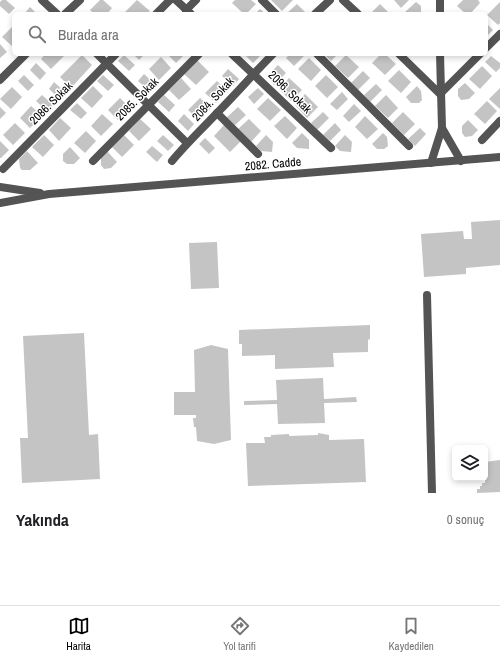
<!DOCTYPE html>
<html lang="tr">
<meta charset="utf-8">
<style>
:root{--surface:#fff;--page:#f2f2f2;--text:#202124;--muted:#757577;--line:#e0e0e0;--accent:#000}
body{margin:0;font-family:"Archivo Narrow",sans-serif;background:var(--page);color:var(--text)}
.controls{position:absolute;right:12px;bottom:12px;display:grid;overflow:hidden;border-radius:6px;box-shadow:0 2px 6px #0003}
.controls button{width:36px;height:36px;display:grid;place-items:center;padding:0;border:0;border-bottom:1px solid var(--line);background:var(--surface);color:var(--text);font:20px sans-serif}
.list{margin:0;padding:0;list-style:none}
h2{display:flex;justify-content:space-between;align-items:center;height:52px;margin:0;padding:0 16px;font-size:17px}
h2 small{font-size:13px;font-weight:400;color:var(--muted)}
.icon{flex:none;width:22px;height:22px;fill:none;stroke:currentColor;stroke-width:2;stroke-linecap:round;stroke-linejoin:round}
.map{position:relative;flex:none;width:500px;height:493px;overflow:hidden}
.search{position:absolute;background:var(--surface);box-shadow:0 2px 6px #0003;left:12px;right:12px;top:12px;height:44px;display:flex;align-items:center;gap:10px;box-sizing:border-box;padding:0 14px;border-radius:6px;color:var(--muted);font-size:15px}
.sheet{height:112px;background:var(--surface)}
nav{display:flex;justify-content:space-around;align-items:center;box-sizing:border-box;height:56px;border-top:1px solid var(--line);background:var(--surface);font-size:11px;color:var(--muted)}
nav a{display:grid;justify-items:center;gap:2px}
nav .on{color:var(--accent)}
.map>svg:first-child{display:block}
.building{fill:#c4c4c4}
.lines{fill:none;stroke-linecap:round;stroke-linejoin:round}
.minor{stroke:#545454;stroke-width:8}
.labels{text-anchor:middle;stroke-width:3;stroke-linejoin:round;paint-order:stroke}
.street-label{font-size:12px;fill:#000;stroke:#fff}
</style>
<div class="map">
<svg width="500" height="493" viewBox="0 0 500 493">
<rect width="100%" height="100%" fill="#fff"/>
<!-- building -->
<g class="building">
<path d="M2,0H6L15,8L9,14L0,6V2Z"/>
<path d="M100,0H103L112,8L107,14H94L90,10Z"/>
<path d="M137,0L150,11L147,14H125L124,13Z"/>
<path d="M235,0H251L256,4L246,14H244L232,3Z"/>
<path d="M271,0H293L282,11Z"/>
<path d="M394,0H409L401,8Z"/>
<path d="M463,0H478L480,3L470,14H466L457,6Z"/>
<path d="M416,2L421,6V14H407L405,12Z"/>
<path d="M500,2V23L498,25L487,15Z"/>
<path d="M297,4L305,12L303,14H286Z"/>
<path d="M380,4L390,14H370Z"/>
<path d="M30,7L37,14H24Z"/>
<path d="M260,9L266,14H255Z"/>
<path d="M486,23L493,30L486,37Z"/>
<path d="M14,25V46L13,47L2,37Z"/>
<path d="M0,44L7,52L0,58Z"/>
<path d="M45,54H66L51,69L41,59Z"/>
<path d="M133,54H145L139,60Z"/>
<path d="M167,54H185L176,63Z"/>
<path d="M246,54H262L253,63L245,55Z"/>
<path d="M290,54H306L294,66L286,58Z"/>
<path d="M324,54H338L331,61Z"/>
<path d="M381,54H385L396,64L385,75L372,63Z"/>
<path d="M82,55L92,65L71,88L60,77Z"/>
<path d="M124,55L135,65L129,71L118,61Z"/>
<path d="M346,55L359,67L348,78L335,66Z"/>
<path d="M491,56L500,63V68L496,72L485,62Z"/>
<path d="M161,57L171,68L159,80L149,69Z"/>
<path d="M309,58L321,70L311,81L298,69Z"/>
<path d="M197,60L209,72L196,85L184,74Z"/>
<path d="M36,63L46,73L40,80L30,70Z"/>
<path d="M278,65L286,73L274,85L267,76Z"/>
<path d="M482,66L492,76L480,89L469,79Z"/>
<path d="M228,69L239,79L233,86L222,76Z"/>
<path d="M399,70L411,82L401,93L388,81Z"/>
<path d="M363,71L370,78L358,90L351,83Z"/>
<path d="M144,74L155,84L149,91L138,81Z"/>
<path d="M24,75L34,85L28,91L18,81Z"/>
<path d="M103,75L114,85L108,91L97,81Z"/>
<path d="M326,75L338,87L327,98L315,86Z"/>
<path d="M181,78L191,89L179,100L169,90Z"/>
<path d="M289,78L302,90L291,101L279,89Z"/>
<path d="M217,81L227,91L216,103L205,93Z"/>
<path d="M54,82L65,92L59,98L49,89Z"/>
<path d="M465,83L475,93L469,99L461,100L458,96V89Z"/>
<path d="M376,84L382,90L370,102L364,95Z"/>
<path d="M93,86L103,96L92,108L81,98Z"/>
<path d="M417,86L421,91L422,100L419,103H411L406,97Z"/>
<path d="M12,87L22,97L11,109L0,99Z"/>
<path d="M258,88L264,94L254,104L248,97Z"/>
<path d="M500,88V109L489,99Z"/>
<path d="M342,92L348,99L337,110L330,104Z"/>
<path d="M305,94L318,107L307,118L295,105Z"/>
<path d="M42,95L53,105L47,111L36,101Z"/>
<path d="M164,95L175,105L169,112L158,102Z"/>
<path d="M386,95L398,108L388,118L375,106Z"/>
<path d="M120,98L130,108L118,120L108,110Z"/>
<path d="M200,98L211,108L199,120L188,110Z"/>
<path d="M268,98L281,110L270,121L257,109Z"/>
<path d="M487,101L497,111L485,124L474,114Z"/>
<path d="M77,103L87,113L81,119L70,110Z"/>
<path d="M354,104L361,111L349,122L343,116Z"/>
<path d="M31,106L42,116L30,128L20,118Z"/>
<path d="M0,107L6,113L0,119Z"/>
<path d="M238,107L246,115L234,126L226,118Z"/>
<path d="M323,112L329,118L317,130L311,123Z"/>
<path d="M403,112L415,124L404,135L392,123Z"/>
<path d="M102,114L113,124L101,136L91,126Z"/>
<path d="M184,114L194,124L188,131L178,121Z"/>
<path d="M285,116L297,128L287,139L274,126Z"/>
<path d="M365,116L378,129L367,139L355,127Z"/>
<path d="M60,118L71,128L59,141L49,130Z"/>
<path d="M140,119L151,129L139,141L129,131Z"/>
<path d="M249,119L261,131L251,142L238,129Z"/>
<path d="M468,120L478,130L472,136L465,137L462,133V126Z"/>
<path d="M15,123L25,133L13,145L3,135Z"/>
<path d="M335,123L341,130L330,141L323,135Z"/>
<path d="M224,125L241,141L230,152L214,136Z"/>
<path d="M420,128L426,134L415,146L408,139Z"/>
<path d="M86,131L96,141L85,153L74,143Z"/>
<path d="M302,133L309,140V149L297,148L292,143Z"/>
<path d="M383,133L387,137L388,146L384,149H377L372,144Z"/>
<path d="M44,135L54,145L43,157L32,147Z"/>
<path d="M124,135L134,145L122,157L112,147Z"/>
<path d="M163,135L174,145L168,151L157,141Z"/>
<path d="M266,135L273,142L272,152L261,151L256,146Z"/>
<path d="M345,135L352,142L351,152L340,151L335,146Z"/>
<path d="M205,138L215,148L209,154L199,144Z"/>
<path d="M0,141L9,150L1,158H0Z"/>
<path d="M152,146L163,155L157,162L146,152Z"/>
<path d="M70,147L80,158L74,164H67L63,161V154Z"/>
<path d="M27,151L38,163L30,170H22L20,168L19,159Z"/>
<path d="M107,151L117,162L111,168L104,169L101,165V158Z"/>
<path d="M500,220V265L466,268V274L424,277L421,234L463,231L464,239H472L471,222Z"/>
<path d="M217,242L219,288L191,289L189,243Z"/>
<path d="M370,325V339L368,340V352L333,353L334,367L275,369V355L242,356V344H239V330Z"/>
<path d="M84,333L89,435L98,434L100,479L22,483L20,438H28L23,336Z"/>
<path d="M211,345L228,349L231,440L214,444L197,441L196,427H194L193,418H196V415H174V392H195L194,350Z"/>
<path d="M323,378L324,399L356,397L357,402L324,403L325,423L278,424L277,404L244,405V401L277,400L276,380Z"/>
<path d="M318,433L329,435V440L364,439L366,482L248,486L246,443H265L264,437H271V435L289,434V436L318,435Z"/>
<path d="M500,460V492L477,493V489H480V486H482V483H485V462Z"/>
</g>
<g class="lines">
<!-- minor -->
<g class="minor">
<path d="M42,0L57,14"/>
<path d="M176,0L191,14"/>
<path d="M262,0L276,14"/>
<path d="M343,0L358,14"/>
<path d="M440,0V14"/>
<path d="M186,10L196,0"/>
<path d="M65,14L80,0"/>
<path d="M156,14L170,0"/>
<path d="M315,14L330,0"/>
<path d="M486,48L500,34"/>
<path d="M97,54L187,143"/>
<path d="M232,54L331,148"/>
<path d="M317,54L409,146"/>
<path d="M399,54L440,94L480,54"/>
<path d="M0,80L26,54"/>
<path d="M217,113L258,154"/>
<path d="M442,128L461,161"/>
<path d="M482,140L500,121"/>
<path d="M93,161L199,54"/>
<path d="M172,161C186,144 202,129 217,113C236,94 254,73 273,54"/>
<path d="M431,163L442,128L440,54"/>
<path d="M3,169L116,54"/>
<path d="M0,187L40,193"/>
<path d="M0,203L49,194L500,157"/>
<path d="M427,295L432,493"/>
</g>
</g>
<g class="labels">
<!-- street labels -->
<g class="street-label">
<text transform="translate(290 92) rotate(44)" y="4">2096. Sokak</text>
<text transform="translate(137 99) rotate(-45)" y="4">2085. Sokak</text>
<text transform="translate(213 99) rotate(-47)" y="4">2084. Sokak</text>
<text transform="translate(51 103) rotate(-45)" y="4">2086. Sokak</text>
<text transform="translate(273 164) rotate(-5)" y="4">2082. Cadde</text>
</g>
</g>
</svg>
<div class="controls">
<button><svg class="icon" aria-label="layers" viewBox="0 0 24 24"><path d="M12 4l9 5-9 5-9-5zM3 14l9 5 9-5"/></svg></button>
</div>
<div class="search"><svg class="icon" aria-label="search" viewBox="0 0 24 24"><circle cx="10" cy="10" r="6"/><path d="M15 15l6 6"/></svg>Burada ara</div>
</div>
<section class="sheet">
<h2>Yakında<small>0 sonuç</small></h2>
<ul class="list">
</ul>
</section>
<nav>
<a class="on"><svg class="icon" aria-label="map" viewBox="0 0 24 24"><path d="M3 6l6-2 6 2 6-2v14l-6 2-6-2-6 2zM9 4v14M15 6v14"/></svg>Harita</a>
<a><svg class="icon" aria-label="directions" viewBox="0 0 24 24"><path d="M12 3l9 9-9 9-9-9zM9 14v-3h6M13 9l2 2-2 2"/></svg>Yol tarifi</a>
<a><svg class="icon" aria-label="saved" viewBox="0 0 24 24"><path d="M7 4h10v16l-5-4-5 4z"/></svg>Kaydedilen</a>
</nav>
